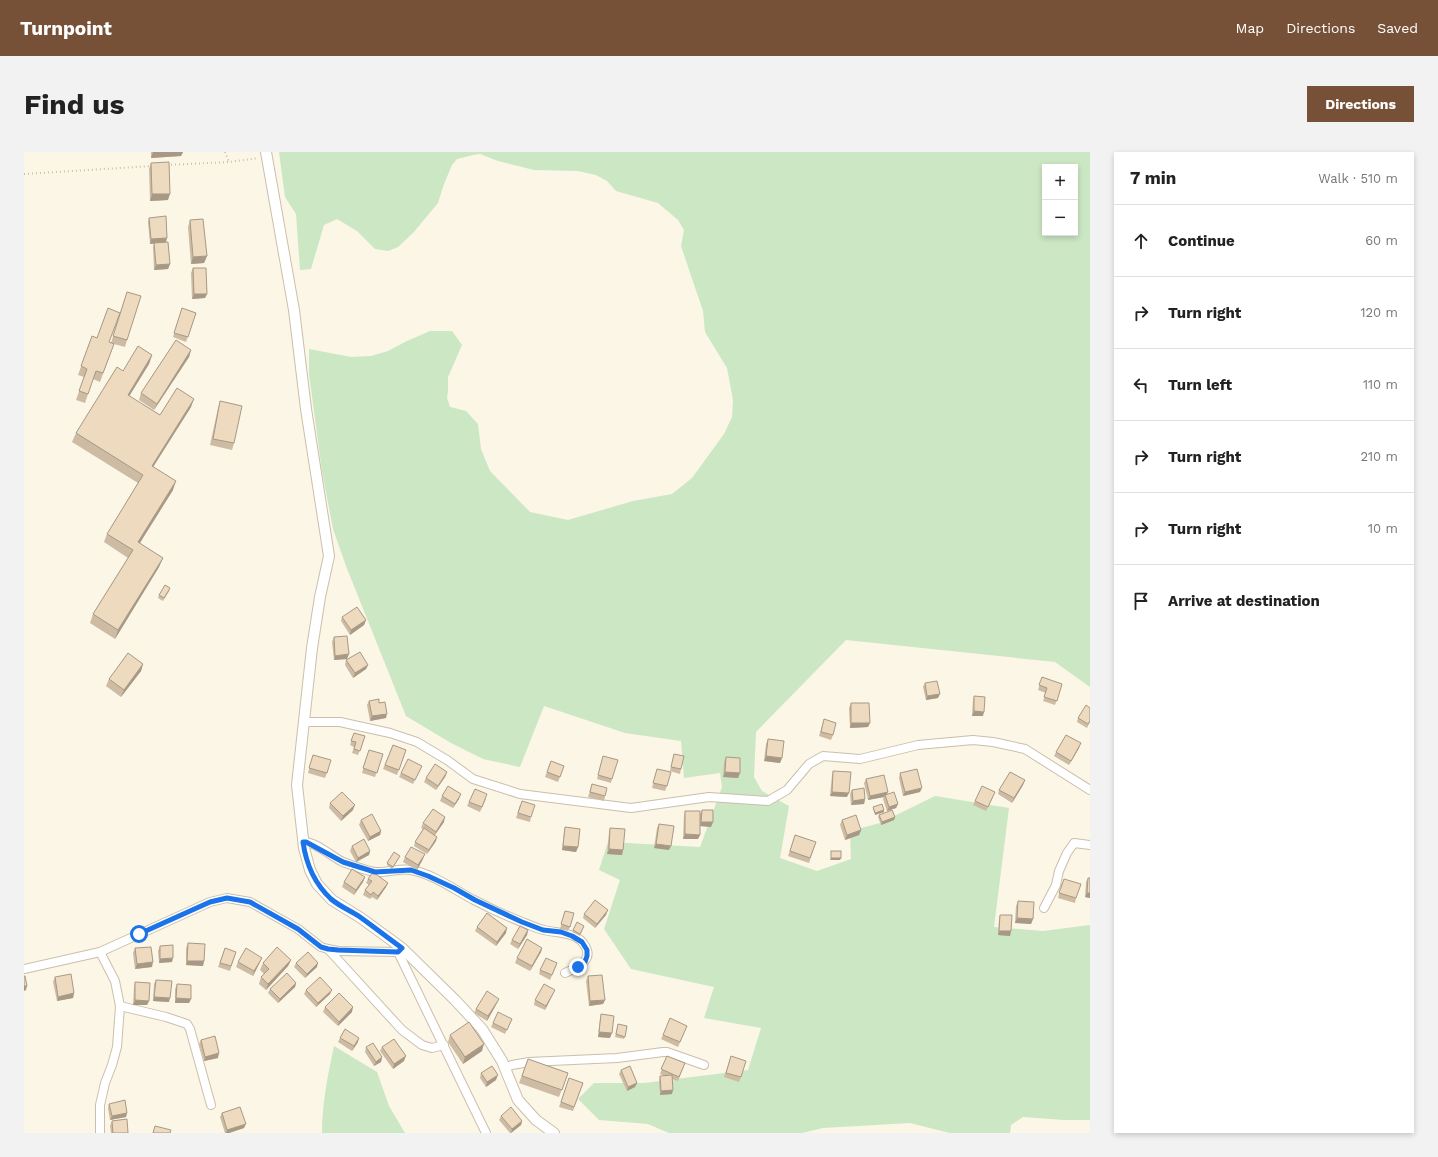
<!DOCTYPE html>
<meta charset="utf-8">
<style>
:root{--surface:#fff;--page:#f2f2f2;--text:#222;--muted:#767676;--line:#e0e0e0;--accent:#765138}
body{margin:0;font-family:"Work Sans",sans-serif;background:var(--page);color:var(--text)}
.controls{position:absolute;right:12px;top:12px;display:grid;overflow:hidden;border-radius:0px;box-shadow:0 2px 6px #0003}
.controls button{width:36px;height:36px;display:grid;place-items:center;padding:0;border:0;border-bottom:1px solid var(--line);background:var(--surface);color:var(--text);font:20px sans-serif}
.stop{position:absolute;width:12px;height:12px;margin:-9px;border:3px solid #1a73e8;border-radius:50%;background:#fff}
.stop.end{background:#1a73e8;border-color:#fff;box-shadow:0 1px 4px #0008}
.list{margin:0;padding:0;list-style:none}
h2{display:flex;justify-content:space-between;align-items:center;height:52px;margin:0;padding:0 16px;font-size:17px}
h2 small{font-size:13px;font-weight:400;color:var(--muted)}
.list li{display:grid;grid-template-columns:26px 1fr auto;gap:12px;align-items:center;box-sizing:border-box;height:72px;padding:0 16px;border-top:1px solid var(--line)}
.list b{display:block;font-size:15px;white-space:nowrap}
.list em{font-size:13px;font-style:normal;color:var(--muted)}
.icon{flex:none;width:22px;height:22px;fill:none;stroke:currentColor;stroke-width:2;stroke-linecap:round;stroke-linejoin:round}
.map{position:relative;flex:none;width:1066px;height:981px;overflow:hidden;border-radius:0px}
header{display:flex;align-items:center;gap:24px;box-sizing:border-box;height:56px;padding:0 20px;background:var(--accent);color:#fff}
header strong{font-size:19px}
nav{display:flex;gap:22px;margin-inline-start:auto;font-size:14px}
.intro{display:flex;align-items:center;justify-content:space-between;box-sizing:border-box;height:96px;padding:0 24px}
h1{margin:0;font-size:28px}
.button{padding:10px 18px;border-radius:0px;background:var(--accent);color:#fff;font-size:14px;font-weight:700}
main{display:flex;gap:24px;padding:0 24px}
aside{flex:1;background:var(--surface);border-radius:0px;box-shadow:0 2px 6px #0003}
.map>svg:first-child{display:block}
.green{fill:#cce7c4;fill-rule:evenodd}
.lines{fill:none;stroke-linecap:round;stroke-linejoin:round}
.minor-casing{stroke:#cbbfac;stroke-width:10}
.tertiary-casing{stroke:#cbbfac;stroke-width:12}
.path{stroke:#d3bea2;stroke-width:2;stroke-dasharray:1 3;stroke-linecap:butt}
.minor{stroke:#fff;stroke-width:8}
.tertiary{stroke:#fff;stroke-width:10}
.wall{fill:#cdbba3}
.shaded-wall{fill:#a79985}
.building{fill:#eedabe;stroke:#a79985}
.route{stroke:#1a73e8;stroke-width:5}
</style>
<header>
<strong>Turnpoint</strong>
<nav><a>Map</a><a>Directions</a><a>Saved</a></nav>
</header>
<div class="intro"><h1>Find us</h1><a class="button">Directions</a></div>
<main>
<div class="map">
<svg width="1066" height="981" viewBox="0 0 1066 981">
<rect width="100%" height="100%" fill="#fbf6e5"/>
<!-- green -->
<g class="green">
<path d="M255,0H1066V535L1031,510L822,488L732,580L730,625L738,639L765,654L756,706L793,719L827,707L826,679L856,671L911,644L985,656L970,775L1019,779L1066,773V968H1040L999,965L987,973L986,981H926L886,971L799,976L778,981H645L624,972L575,968L554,947L570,931H620L724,918L737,876L680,866L690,835L607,817L580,777L596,728L575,718L584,690L676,695L698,635L696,621L660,626L657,589L601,581L520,554L496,615L459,607L427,591L382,564L322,414L309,377L298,319L285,222V197L327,205L347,204L364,199L383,189L406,179H428L438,193L424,225V239L423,246L426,255L442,259L454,272L457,297L466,319L506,360L544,368L609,349L648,342L668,326L700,282L708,265L709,248L703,216L681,180L679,159L657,94L660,78L654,68L634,51L592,39L583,29L572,23L554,19L510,18L474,9L456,2L449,3L433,7L428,13L420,32L414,51L389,81L374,95L364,99L351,97L333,79L313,67L300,73L287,117L276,118L272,62L261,45ZM1021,15H1051V81H1021Z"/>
<path d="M310,894L353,920L365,954L381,981H298C298,951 304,923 310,894Z"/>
</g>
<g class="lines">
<defs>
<g id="minor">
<path d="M279,570H316L366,581L393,590L423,608L449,627L496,642L607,656L685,645L744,649L763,638L785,612L799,604L836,607L894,593L949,588L969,590L1001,597L1066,638"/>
<path d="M279,690C291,689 308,705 319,710C327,713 343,719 351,720C363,721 376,716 387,718C409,722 431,738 450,748C467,757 485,765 503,772C508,774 514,777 520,778C532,781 551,780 559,791C572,808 554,815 541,821"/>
<path d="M1020,756L1032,733L1035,719L1043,701L1050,691L1066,693"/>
<path d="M304,797L378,878L398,893L408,896L420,893"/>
<path d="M374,800L462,981"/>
<path d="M0,817L76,800L186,750L203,746L226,750L274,777L297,795L304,797L314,799L374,800L378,796"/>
<path d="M96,854L142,865L163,872L166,877L187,953"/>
<path d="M480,916L488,913L505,910L593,906L639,900H643L680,913"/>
<path d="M76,981V953L81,931L88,913L93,895L96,854L91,829L76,800"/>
</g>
<path id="tertiary" d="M242,0L270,158L282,257L305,404L296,445L288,496L273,633L280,696L286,718L293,732L308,748L337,766L378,796L431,848L458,877L478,909L494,948L512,968L530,981"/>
</defs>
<!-- minor casing -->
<use href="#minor" class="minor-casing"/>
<!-- tertiary casing -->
<use href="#tertiary" class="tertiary-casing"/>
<!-- path -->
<g class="path">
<path d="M201,0L205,10"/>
<path d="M143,13L205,10L228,7L234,6"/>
<path d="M0,22L127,14"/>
</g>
<!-- minor -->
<use href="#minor" class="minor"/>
<!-- tertiary -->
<use href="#tertiary" class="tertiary"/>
</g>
<!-- wall -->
<g class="wall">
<path d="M127,0H159L157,4L127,6Z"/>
<path d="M127,11L144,48L126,49L125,17Z"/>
<path d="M125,66L142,90L146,112L144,117L130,118L129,95L130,92H126L124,70Z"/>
<path d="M166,68L183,104L180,111L167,112L164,75Z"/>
<path d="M169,116L183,142L181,146L168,147L167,121Z"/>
<path d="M101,146L103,188L101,195L90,192L76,230L69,227L61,251L52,248L60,225L54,223L68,184L87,191Z"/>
<path d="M158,156L172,161L162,190L149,185Z"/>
<path d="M167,198L165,205L130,258L115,248L117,241Z"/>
<path d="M128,203L125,212L105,244L136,263L167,255L129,315L149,338L115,391L139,406L135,415L91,487L66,471L69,462L104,406L80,390L83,382L114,331L48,290L52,281L99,219Z"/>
<path d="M196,249L210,291L208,298L186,293L194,256Z"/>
<path d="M146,438L139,449L134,446L135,443Z"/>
<path d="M318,465L342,468L340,473L326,483L317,469Z"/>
<path d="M310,485L323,507L310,508L308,490Z"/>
<path d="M322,508L344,513L342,517L329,526L321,513Z"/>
<path d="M119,512L117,519L97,545L82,534L85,527Z"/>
<path d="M1018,525L1038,532L1031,553L1019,549L1022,541L1014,538Z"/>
<path d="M901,531L914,546L902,548L899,535Z"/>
<path d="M950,544L959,564H948L949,548Z"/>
<path d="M345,549L362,566L346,569L343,553Z"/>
<path d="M827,551L844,575L826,576L825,556Z"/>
<path d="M1066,556V570L1063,576L1053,570L1054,566Z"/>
<path d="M800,567L809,583L807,588L795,584Z"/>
<path d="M330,581L341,584L334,603L328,601L330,595L326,593Z"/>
<path d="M744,587L758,606L756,611L740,609L742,592Z"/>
<path d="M369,593L382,598L373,623L359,617Z"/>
<path d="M1055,596L1045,613L1030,604L1032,600Z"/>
<path d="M345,598L359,602L351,625L338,621Z"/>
<path d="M650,602L657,617L656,622L646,619Z"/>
<path d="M289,603L303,621L301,626L284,621Z"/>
<path d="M579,604L588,627L587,631L573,627Z"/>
<path d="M702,605L716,621L714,626L699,625L700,610Z"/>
<path d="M527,609L540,614L534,630L521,625Z"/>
<path d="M633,617L643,634L641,639L628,636Z"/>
<path d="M396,618L389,632L375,625L377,621Z"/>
<path d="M809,619L823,645L806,644L808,623Z"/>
<path d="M423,620L421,625L412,638L400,630L402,626Z"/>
<path d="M876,621L896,640L879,644L875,626Z"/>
<path d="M842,627L863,642L874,652L872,656L863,659L859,647L860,645L844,648L840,631Z"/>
<path d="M1001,628L999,633L988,651L974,642L975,638Z"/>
<path d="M568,632L581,644L580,649L564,645Z"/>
<path d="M828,638L841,647L840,652L827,653L826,642Z"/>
<path d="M418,644L435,647L429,656L416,649Z"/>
<path d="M969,645L962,659L949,653L951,649Z"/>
<path d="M462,647L456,660L443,654L445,650Z"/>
<path d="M306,651L329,658L317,669L305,656Z"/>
<path d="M496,653L507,665L506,670L492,666Z"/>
<path d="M849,655L860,660L851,663L849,657Z"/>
<path d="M678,658L689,670L687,675L676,674V683L674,687H659L660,664L661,659L676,662Z"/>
<path d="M855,663L871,665L870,668L857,673L854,665Z"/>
<path d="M337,668L357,679L356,683L344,689L335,673Z"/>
<path d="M818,668L837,678L835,683L821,688L816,673Z"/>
<path d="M420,670L411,683L412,689L403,702L390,694L391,690L399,677L397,676L399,671Z"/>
<path d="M635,672L645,698L630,696L633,676Z"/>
<path d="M541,675L554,695L552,700L538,698L540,680Z"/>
<path d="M586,676L599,698L598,703L583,702L585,680Z"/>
<path d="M771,683L792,690L785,711L764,704Z"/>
<path d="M328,694L346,699L345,703L332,710L326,699Z"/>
<path d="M381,705L399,707L393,718L379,710Z"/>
<path d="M375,706L368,717L363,713V711Z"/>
<path d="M341,725L339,730L330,743L318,735L320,730Z"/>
<path d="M1064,726H1066V746L1061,745L1062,730Z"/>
<path d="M344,727L364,731L362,735L353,748L348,745L346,747L339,743L341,738L345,733L342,731Z"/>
<path d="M1038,731L1052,746L1051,751L1034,746Z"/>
<path d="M994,749L1009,767L1007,772L991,771L992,754Z"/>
<path d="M541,759L546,775L544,779L536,777Z"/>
<path d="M560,762L582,763L571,776L559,766Z"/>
<path d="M976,763L987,779L986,784L974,783L975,767Z"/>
<path d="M560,774L556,784L548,780L549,778Z"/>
<path d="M453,775L482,781L472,794L451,779Z"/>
<path d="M504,778L503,783L494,797L486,792L488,788Z"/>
<path d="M164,791L180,809L179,814L162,813V796Z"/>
<path d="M136,794L148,810L135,811L134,799Z"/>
<path d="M111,796L128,815L111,817L109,801Z"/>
<path d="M201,796L212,800L206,819L194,815Z"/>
<path d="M518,796L517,800L506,819L491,811L493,806Z"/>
<path d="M267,808L264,814L242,838L235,832L237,825L240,822L236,818L239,811Z"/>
<path d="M214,810H236L229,824L212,815Z"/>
<path d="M272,811L293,815L281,826L270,815Z"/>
<path d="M533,811L526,828L515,822L516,818Z"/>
<path d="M564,824L581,848L579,852L565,854L562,829Z"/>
<path d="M31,825L50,841L49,846L33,849L29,830Z"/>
<path d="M132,828L145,850L129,849L130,832Z"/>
<path d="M111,830L125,849L123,853H109L110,835Z"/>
<path d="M272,831L271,835L254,851L244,841L246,837Z"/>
<path d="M153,832L167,847L165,851H151V837Z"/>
<path d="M282,838L306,842L292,855L280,842Z"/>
<path d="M529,842L521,858L510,853L511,848Z"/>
<path d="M473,851L463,869L450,861L452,857Z"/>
<path d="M301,855L328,860L314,874L299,860Z"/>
<path d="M577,862L586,886L574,885L576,867Z"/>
<path d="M488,867L481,882L467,875L469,871Z"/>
<path d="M594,872L603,874L600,887L591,885Z"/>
<path d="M663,874L654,895L637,887L639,883Z"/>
<path d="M426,883L458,899L439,912L424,890Z"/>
<path d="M316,886L334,890L328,899L314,890Z"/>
<path d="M177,888L194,906L180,909L175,892Z"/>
<path d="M342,895L358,905L357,910L350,914L341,900Z"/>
<path d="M358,895L380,909L369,917L356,899Z"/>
<path d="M643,904L661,911L654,929L648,927V942L636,943L635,929L636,924H641L636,922Z"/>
<path d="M707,904L717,925L715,930L700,925Z"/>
<path d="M504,907L544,921L535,945L495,931Z"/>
<path d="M597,918L613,931L611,935L603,939L595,922Z"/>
<path d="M457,921L472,928L462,935L456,926Z"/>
<path d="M545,926L559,931L549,959L535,955Z"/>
<path d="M85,952L103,961L102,965L86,968L84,956Z"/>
<path d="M198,961L220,976L205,981H201L196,965Z"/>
<path d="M477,964L498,969L497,973L487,981H486L475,968Z"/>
<path d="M88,969L104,981H87L86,974Z"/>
</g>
<!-- shaded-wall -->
<g class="shaded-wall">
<path d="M129,0H159L157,4L127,6Z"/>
<path d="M128,42H146L144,48L126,49Z"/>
<path d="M143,86L142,90L126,92L127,87Z"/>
<path d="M183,104L180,111L167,112L169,105Z"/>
<path d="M146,112L144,117L130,118L132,113Z"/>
<path d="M170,142H183L181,146L168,147Z"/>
<path d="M167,198L165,205L130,258L133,252Z"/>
<path d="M128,203L125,212L101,251L104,243Z"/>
<path d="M170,247L167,255L124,323L128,314Z"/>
<path d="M152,329L149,338L111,399L114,390Z"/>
<path d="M139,406L135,415L91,487L94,478Z"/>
<path d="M342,468L340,473L326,483L327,478Z"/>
<path d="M325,502L323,507L310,508L311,504Z"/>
<path d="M119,512L117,519L97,545L100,538Z"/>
<path d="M344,513L342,517L329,526L331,521Z"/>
<path d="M916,542L914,546L902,548L903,544Z"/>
<path d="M950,559L960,560L959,564H948Z"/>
<path d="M363,562L362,566L346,569L348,564Z"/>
<path d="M827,571H846L844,575L826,576Z"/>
<path d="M1057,591L1055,596L1045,613L1047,609Z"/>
<path d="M742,604L758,606L756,611L740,609Z"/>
<path d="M423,620L421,625L412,638L414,634Z"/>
<path d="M701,620L716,621L714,626L699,625Z"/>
<path d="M1001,628L999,633L988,651L990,646Z"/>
<path d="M898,636L896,640L879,644L881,640Z"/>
<path d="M808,640L825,641L823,645L806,644Z"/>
<path d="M864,640L862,644L861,643L860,645L844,648L846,644Z"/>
<path d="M437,642L435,647L429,656L431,652Z"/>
<path d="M841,647L840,652L827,653L829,649Z"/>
<path d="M874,652L872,656L863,659L865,655Z"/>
<path d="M331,653L329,658L317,669L319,664Z"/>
<path d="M860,658V660L851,663V661Z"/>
<path d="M421,665L420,670L410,684L412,680Z"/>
<path d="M871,665L870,668L857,673L858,670Z"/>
<path d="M677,670H689L687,675L676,674Z"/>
<path d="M837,678L835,683L821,688L823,683Z"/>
<path d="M357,679L356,683L344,689L346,685Z"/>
<path d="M661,682L676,683L674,687H659Z"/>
<path d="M413,685L412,689L403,702L405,698Z"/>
<path d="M632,692L647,694L645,698L630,696Z"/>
<path d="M539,694L554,695L552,700L538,698Z"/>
<path d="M585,697L599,698L598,703L583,702Z"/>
<path d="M346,699L345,703L332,710L334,706Z"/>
<path d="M401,702L399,707L393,718L394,713Z"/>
<path d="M807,706H817L816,708H806Z"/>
<path d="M341,725L339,730L330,743L332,738Z"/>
<path d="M364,731L362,735L353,748L354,744Z"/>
<path d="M1063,741H1066V746L1061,745Z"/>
<path d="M584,758L582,763L571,776L573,772Z"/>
<path d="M993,766L1009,767L1007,772L991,771Z"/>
<path d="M483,776L482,781L472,794L473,790Z"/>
<path d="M504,778L503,783L494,797L496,792Z"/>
<path d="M975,779H987L986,784L974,783Z"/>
<path d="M518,796L517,800L506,819L508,814Z"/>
<path d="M149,806L148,810L135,811L136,807Z"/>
<path d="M238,806L229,824L230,819Z"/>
<path d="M267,808L264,814L242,838L244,832Z"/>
<path d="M163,809H180L179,814L162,813Z"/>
<path d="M129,810L128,815L111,817L113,812Z"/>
<path d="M294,811L293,815L281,826L283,822Z"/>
<path d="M272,831L271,835L254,851L256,847Z"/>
<path d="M0,834H3L2,838L0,839Z"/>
<path d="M308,838L306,842L292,855L294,851Z"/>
<path d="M531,838L521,858L522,854Z"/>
<path d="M50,841L49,846L33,849L34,845Z"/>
<path d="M130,845L146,846L145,850L129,849Z"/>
<path d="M152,846L167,847L165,851H151Z"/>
<path d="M475,847L473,851L463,869L464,864Z"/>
<path d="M111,848L125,849L123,853H109Z"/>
<path d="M581,848L579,852L565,854L566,849Z"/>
<path d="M329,855L328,860L314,874L315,870Z"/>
<path d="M575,880L588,881L586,886L574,885Z"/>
<path d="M335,886L334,890L328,899L330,894Z"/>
<path d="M460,892L458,899L439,912L441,905Z"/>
<path d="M195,901L194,906L180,909L181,905Z"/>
<path d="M382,904L380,909L369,917L370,912Z"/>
<path d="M358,905L357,910L350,914L352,910Z"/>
<path d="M474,923L472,928L462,935L463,930Z"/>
<path d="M613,931L611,935L603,939L604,935Z"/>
<path d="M649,938L648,942L636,943L637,939Z"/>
<path d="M103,961L102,965L86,968L88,964Z"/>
<path d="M498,969L497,973L487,981L488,977Z"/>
<path d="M222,972L220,976L205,981H202L203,978Z"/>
</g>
<!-- building -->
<g class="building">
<path d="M145,10L146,42H128L127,11Z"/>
<path d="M142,64L143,86L127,87L125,66Z"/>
<path d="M179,67L183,104L169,105L166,68Z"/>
<path d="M144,90L146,112L132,113L130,91Z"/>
<path d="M169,116H182L183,142H170Z"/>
<path d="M103,140L117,144L103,188L89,184Z"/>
<path d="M84,156L96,161L85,190L90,192L79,221L72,219L64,242L55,239L63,217L57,214L68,184L73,186Z"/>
<path d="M158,156L172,161L164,185L150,181Z"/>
<path d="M152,188L167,198L133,252L117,241Z"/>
<path d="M114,194L128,203L104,243L136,263L153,236L170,247L128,314L152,329L114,390L139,406L94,478L69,462L109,398L83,382L119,323L52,281L93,215L99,219Z"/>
<path d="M196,249L218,254L210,291L189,287Z"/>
<path d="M141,433L146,436L140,446L135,443Z"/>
<path d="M333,455L342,468L327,478L318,465Z"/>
<path d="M323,484L325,502L311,504L310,485Z"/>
<path d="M336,500L344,513L331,521L322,508Z"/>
<path d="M104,501L119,512L100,538L85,527Z"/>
<path d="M1018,525L1038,532L1033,549L1020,545L1023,536L1015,533Z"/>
<path d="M913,529L916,542L903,544L901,531Z"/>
<path d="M950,544L961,545L960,560L950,559Z"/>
<path d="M355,547V551L361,550L363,562L348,564L345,549Z"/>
<path d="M827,551H845L846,571H827Z"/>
<path d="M1062,553L1066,556V569L1064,572L1054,566Z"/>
<path d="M800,567L812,571L809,583L797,580Z"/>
<path d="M330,581L341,584L336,599L330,597L332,590L327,589Z"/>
<path d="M1042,583L1057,591L1047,609L1032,600Z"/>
<path d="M744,587L760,589L758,606L742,604Z"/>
<path d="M369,593L382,598L375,618L361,613Z"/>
<path d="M345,598L359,602L353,621L339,616Z"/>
<path d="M650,602L660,604L657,617L647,615Z"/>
<path d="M289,603L307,608L303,621L285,616Z"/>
<path d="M579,604L594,608L588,627L574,623Z"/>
<path d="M702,605L716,606V621L701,620Z"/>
<path d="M384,607L398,614L391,628L377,621Z"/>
<path d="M527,609L540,614L536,625L523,620Z"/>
<path d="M411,612L423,620L414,634L402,626Z"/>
<path d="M633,617L647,620L643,634L629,631Z"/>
<path d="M893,617L898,636L881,640L876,621Z"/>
<path d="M809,619L827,620L825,641L808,640Z"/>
<path d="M986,620L1001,628L990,646L975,638Z"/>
<path d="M860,623L864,640L846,644L842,627Z"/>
<path d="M568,632L583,636L581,644L566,640Z"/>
<path d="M424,634L437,642L431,652L418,644Z"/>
<path d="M958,634L971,640L964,655L951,649Z"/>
<path d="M840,636L841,647L829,649L828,638Z"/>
<path d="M451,637L463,642L458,655L445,650Z"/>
<path d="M318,640L331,653L319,664L306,651Z"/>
<path d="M870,640L874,652L865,655L861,643Z"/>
<path d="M498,649L511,653L507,665L494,661Z"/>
<path d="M858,652L860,658L851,661L849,655Z"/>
<path d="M409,657L421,665L412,680L399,671Z"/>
<path d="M678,658H689V670H677Z"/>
<path d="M868,658L871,665L858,670L855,663Z"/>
<path d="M661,659H676V683L661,682Z"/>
<path d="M348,662L357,679L346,685L337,668Z"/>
<path d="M832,663L837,678L823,683L818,668Z"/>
<path d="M635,672L650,674L647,694L632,692Z"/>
<path d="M541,675L556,677L554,695L539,694Z"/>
<path d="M400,676L413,685L405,698L391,690Z"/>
<path d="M586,676L601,677L599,698L585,697Z"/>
<path d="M771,683L792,690L786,706L766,699Z"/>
<path d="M340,687L346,699L334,706L328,694Z"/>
<path d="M387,695L401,702L394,713L381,705Z"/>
<rect x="807" y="699" width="10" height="7"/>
<path d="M370,700L376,704L369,715L363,711Z"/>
<path d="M328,717L341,725L332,738L320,730Z"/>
<path d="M349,720L364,731L354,744L349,740L347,743L341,738L348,729L344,727Z"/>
<path d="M1064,726H1066V741H1063Z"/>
<path d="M1040,727L1057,732L1052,746L1035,741Z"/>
<path d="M571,748L584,758L573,772L560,762Z"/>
<path d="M994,749L1010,750L1009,767L993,766Z"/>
<path d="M541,759L550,761L546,775L537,772Z"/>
<path d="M463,761L483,776L473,790L453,775Z"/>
<path d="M976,763H988L987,779H975Z"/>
<path d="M553,770L560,774L556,782L549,778Z"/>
<path d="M496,774L504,778L496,792L488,788Z"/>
<path d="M503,787L518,796L508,814L493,806Z"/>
<path d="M164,791L181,792L180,809H163Z"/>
<path d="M149,793V806L136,807V794Z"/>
<path d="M127,795L129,810L113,812L111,796Z"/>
<path d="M253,795L267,808L244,832L237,825L245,817L239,811Z"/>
<path d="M201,796L212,800L207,814L196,811Z"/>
<path d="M222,796L238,806L230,819L214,810Z"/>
<path d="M284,800L294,811L283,822L272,811Z"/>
<path d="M522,806L533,811L528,823L516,818Z"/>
<path d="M263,821L272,831L256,847L246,837Z"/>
<path d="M47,822L50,841L34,845L31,825Z"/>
<path d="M578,823L581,848L566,849L564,824Z"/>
<path d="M0,824H1L3,834H0Z"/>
<path d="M296,825L308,838L294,851L282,838Z"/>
<path d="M132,828L148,829L146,846L130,845Z"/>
<path d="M111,830L126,831L125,849L111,848Z"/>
<path d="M153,832L167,833V847L152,846Z"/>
<path d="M520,832L531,838L522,854L511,848Z"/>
<path d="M463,839L475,847L464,864L452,857Z"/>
<path d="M315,841L329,855L315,870L301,855Z"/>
<path d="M474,860L488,867L483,878L469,871Z"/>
<path d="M577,862L590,864L588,881L575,880Z"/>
<path d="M646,866L663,874L656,890L639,883Z"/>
<path d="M445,870L460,892L441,905L426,883Z"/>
<path d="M594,872L603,874L601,885L592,882Z"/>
<path d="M321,877L335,886L330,894L316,886Z"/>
<path d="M191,884L195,901L181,905L177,888Z"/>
<path d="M370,887L382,904L370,912L358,895Z"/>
<path d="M349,891L358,905L352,910L342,895Z"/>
<path d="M643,904L661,911L655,925L637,917Z"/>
<path d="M707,904L722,909L717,925L702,921Z"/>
<path d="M504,907L544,921L538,938L498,924Z"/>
<path d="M468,914L474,923L463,930L457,921Z"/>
<path d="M606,914L613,931L604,935L597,918Z"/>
<path d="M648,923L649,938L637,939L636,924Z"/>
<path d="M545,926L559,931L550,955L537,950Z"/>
<path d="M101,948L103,961L88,964L85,952Z"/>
<path d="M216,955L222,972L203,978L198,961Z"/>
<path d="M487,955L498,969L488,977L477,964Z"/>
<path d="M103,967L104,981H89L88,969Z"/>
<path d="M131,974L147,978L146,981H129Z"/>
</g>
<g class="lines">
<!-- route -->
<path class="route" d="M115,782L186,750L203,746L226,750L274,777L297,795L304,797L314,798L374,800L378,796C364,786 350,775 336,765C327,759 315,754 307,747C291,732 282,712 279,690H282L319,710L351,720L387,718L404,724L430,736L451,748L498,770L519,778L537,780L548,784L558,790L563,798V804L561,810L554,815"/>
</g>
</svg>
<div class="controls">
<button>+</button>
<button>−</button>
</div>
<div class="stop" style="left:115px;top:782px"></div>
<div class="stop end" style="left:554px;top:815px"></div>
</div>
<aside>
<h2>7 min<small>Walk · 510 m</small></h2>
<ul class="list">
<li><svg class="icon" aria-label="ahead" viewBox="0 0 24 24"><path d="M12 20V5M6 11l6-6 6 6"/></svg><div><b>Continue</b></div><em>60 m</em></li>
<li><svg class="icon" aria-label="right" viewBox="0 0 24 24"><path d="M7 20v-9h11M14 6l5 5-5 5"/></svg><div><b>Turn right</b></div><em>120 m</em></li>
<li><svg class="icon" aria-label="left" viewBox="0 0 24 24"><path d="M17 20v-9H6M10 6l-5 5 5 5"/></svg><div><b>Turn left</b></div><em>110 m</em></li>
<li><svg class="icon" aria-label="right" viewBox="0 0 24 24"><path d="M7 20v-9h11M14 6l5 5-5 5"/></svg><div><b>Turn right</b></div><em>210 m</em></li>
<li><svg class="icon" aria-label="right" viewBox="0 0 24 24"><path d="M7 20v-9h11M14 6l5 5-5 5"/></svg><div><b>Turn right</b></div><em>10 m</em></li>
<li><svg class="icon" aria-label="arrive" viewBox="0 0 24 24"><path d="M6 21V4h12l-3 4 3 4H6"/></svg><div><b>Arrive at destination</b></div></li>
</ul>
</aside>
</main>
